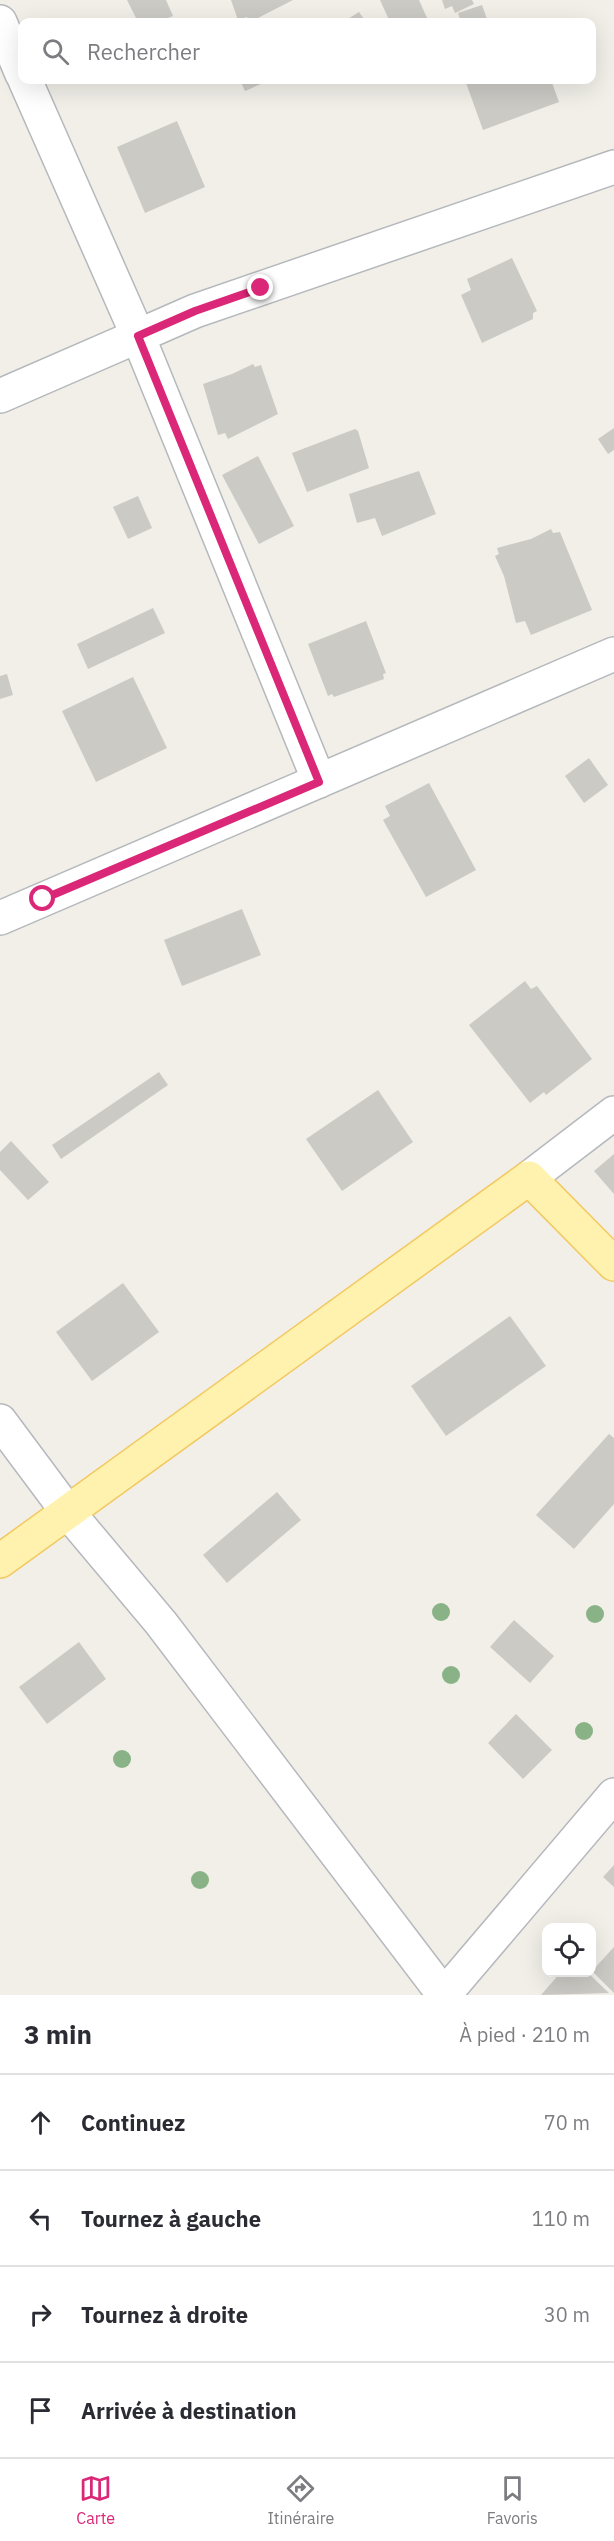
<!DOCTYPE html>
<html lang="fr">
<meta charset="utf-8">
<style>
:root{--surface:#fff;--page:#f2f2f3;--text:#2b2b33;--muted:#7c7c81;--line:#e1e1e2;--accent:#db2777}
body{margin:0;font-family:"IBM Plex Sans",sans-serif;background:var(--page);color:var(--text)}
.controls{position:absolute;right:18px;bottom:18px;display:grid;overflow:hidden;border-radius:12px;box-shadow:0 6px 24px #0002}
.controls button{width:54px;height:54px;display:grid;place-items:center;padding:0;border:0;border-bottom:2px solid var(--line);background:var(--surface);color:var(--text);font:30px sans-serif}
.stop{position:absolute;width:18px;height:18px;margin:-14px;border:4px solid #db2777;border-radius:50%;background:#fff}
.stop.end{background:#db2777;border-color:#fff;box-shadow:0 2px 6px #0008}
.list{margin:0;padding:0;list-style:none}
h2{display:flex;justify-content:space-between;align-items:center;height:78px;margin:0;padding:0 24px;font-size:26px}
h2 small{font-size:20px;font-weight:400;color:var(--muted)}
.list li{display:grid;grid-template-columns:39px 1fr auto;gap:18px;align-items:center;box-sizing:border-box;height:96px;padding:0 24px;border-top:2px solid var(--line)}
.list b{display:block;font-size:22px;white-space:nowrap}
.list em{font-size:20px;font-style:normal;color:var(--muted)}
.icon{flex:none;width:33px;height:33px;fill:none;stroke:currentColor;stroke-width:2;stroke-linecap:round;stroke-linejoin:round}
.map{position:relative;flex:none;width:614px;height:1995px;overflow:hidden}
.search{position:absolute;background:var(--surface);box-shadow:0 6px 24px #0002;left:18px;right:18px;top:18px;height:66px;display:flex;align-items:center;gap:15px;box-sizing:border-box;padding:0 21px;border-radius:12px;color:var(--muted);font-size:22px}
.sheet{height:462px;background:var(--surface)}
nav{display:flex;justify-content:space-around;align-items:center;box-sizing:border-box;height:84px;border-top:2px solid var(--line);background:var(--surface);font-size:16px;color:var(--muted)}
nav a{display:grid;justify-items:center;gap:3px}
nav .on{color:var(--accent)}
.map>svg:first-child{display:block}
.building{fill:#cccac5}
.lines{fill:none;stroke-linecap:round;stroke-linejoin:round}
.minor-casing{stroke:#b5b8bc;stroke-width:36}
.major-casing{stroke:#f2c960;stroke-width:36}
.minor{stroke:#fff;stroke-width:33}
.major{stroke:#fff2af;stroke-width:33}
.tree{fill:#89b387}
.route{stroke:#db2777;stroke-width:8}
</style>
<div class="map">
<svg width="614" height="1995" viewBox="0 0 614 1995">
<rect width="100%" height="100%" fill="#f1efe8"/>
<!-- building -->
<g class="building">
<path d="M127,0H166L173,16L158,22H138Z"/>
<path d="M231,0H293L250,22L247,17L238,20Z"/>
<path d="M380,0H419L427,18L417,22H390Z"/>
<path d="M442,0H472L474,4L455,13L452,6L445,9Z"/>
<path d="M482,5L488,22H461L458,13Z"/>
<path d="M359,12L366,22H343Z"/>
<path d="M240,80H270L245,91Z"/>
<path d="M465,80H551L559,102L483,130Z"/>
<path d="M177,121L205,187L145,213L117,147Z"/>
<path d="M512,258L537,311L533,313V319L482,343L461,295L471,290L467,279Z"/>
<path d="M253,364L255,367L261,365L278,414L228,439L225,433L218,435L203,384L232,374Z"/>
<path d="M614,428V450L608,454L598,439Z"/>
<path d="M355,429L358,431L369,468L307,492L292,453Z"/>
<path d="M258,456L294,526L259,544L222,475Z"/>
<path d="M419,471L436,514L382,536L375,518L357,523L349,494Z"/>
<path d="M138,496L152,528L128,539L113,507Z"/>
<path d="M551,529L553,533L560,532L592,610L531,635L525,621L516,623L504,576L495,556L499,554L497,548L531,539Z"/>
<path d="M153,608L165,633L88,669L77,644Z"/>
<path d="M366,621L386,673L383,674L384,679L334,697L332,694L328,696L308,644Z"/>
<path d="M7,674L13,695L0,699V676Z"/>
<path d="M133,677L167,748L96,782L62,711Z"/>
<path d="M589,758L608,785L584,803L565,776Z"/>
<path d="M429,783L476,870L426,897L383,820L390,816L385,806Z"/>
<path d="M242,909L261,955L182,986L164,940Z"/>
<path d="M525,981L531,989L537,986L592,1059L546,1095L544,1092L530,1103L469,1025Z"/>
<path d="M159,1072L168,1085L61,1159L52,1145Z"/>
<path d="M378,1090L413,1142L342,1191L306,1139Z"/>
<path d="M11,1141L49,1182L28,1200L0,1170V1152Z"/>
<path d="M614,1154V1194L594,1171Z"/>
<path d="M123,1283L159,1332L92,1381L56,1332Z"/>
<path d="M510,1316L546,1366L446,1436L411,1386Z"/>
<path d="M609,1434L614,1438V1504L574,1549L536,1515Z"/>
<path d="M277,1492L301,1520L227,1583L203,1555Z"/>
<path d="M514,1620L554,1656L530,1683L490,1647Z"/>
<path d="M79,1642L106,1679L47,1724L19,1687Z"/>
<path d="M516,1714L552,1750L523,1779L488,1743Z"/>
<path d="M614,1865V1887L603,1877Z"/>
<path d="M614,1947V1993L592,1971Z"/>
<path d="M561,1972H587L609,1993L541,1995Z"/>
</g>
<g class="lines">
<defs>
<g id="minor">
<path d="M0,22L22,74"/>
<path d="M25,80L138,336L195,311L614,167"/>
<path d="M0,396L138,336L319,781"/>
<path d="M0,918L614,654"/>
<path d="M529,1178L614,1113"/>
<path d="M0,1421L67,1511L161,1623L444,1995"/>
<path d="M444,1995L614,1795"/>
</g>
<path id="major" d="M0,1561L529,1178L614,1264"/>
</defs>
<!-- minor casing -->
<use href="#minor" class="minor-casing"/>
<!-- major casing -->
<use href="#major" class="major-casing"/>
<!-- minor -->
<use href="#minor" class="minor"/>
<!-- major -->
<use href="#major" class="major"/>
</g>
<!-- trees -->
<g class="tree">
<circle cx="441" cy="1612" r="9"/>
<circle cx="595" cy="1614" r="9"/>
<circle cx="451" cy="1675" r="9"/>
<circle cx="584" cy="1731" r="9"/>
<circle cx="122" cy="1759" r="9"/>
<circle cx="200" cy="1880" r="9"/>
</g>
<g class="lines">
<!-- route -->
<path class="route" d="M43,899L319,782L138,336L195,311L261,288"/>
</g>
</svg>
<div class="controls">
<button><svg class="icon" aria-label="locate" viewBox="0 0 24 24"><circle cx="12" cy="12" r="6"/><path d="M12 2v4M12 18v4M2 12h4M18 12h4"/></svg></button>
</div>
<div class="stop" style="left:43px;top:899px"></div>
<div class="stop end" style="left:261px;top:288px"></div>
<div class="search"><svg class="icon" aria-label="search" viewBox="0 0 24 24"><circle cx="10" cy="10" r="6"/><path d="M15 15l6 6"/></svg>Rechercher</div>
</div>
<section class="sheet">
<h2>3 min<small>À pied · 210 m</small></h2>
<ul class="list">
<li><svg class="icon" aria-label="ahead" viewBox="0 0 24 24"><path d="M12 20V5M6 11l6-6 6 6"/></svg><div><b>Continuez</b></div><em>70 m</em></li>
<li><svg class="icon" aria-label="left" viewBox="0 0 24 24"><path d="M17 20v-9H6M10 6l-5 5 5 5"/></svg><div><b>Tournez à gauche</b></div><em>110 m</em></li>
<li><svg class="icon" aria-label="right" viewBox="0 0 24 24"><path d="M7 20v-9h11M14 6l5 5-5 5"/></svg><div><b>Tournez à droite</b></div><em>30 m</em></li>
<li><svg class="icon" aria-label="arrive" viewBox="0 0 24 24"><path d="M6 21V4h12l-3 4 3 4H6"/></svg><div><b>Arrivée à destination</b></div></li>
</ul>
</section>
<nav>
<a class="on"><svg class="icon" aria-label="map" viewBox="0 0 24 24"><path d="M3 6l6-2 6 2 6-2v14l-6 2-6-2-6 2zM9 4v14M15 6v14"/></svg>Carte</a>
<a><svg class="icon" aria-label="directions" viewBox="0 0 24 24"><path d="M12 3l9 9-9 9-9-9zM9 14v-3h6M13 9l2 2-2 2"/></svg>Itinéraire</a>
<a><svg class="icon" aria-label="saved" viewBox="0 0 24 24"><path d="M7 4h10v16l-5-4-5 4z"/></svg>Favoris</a>
</nav>
